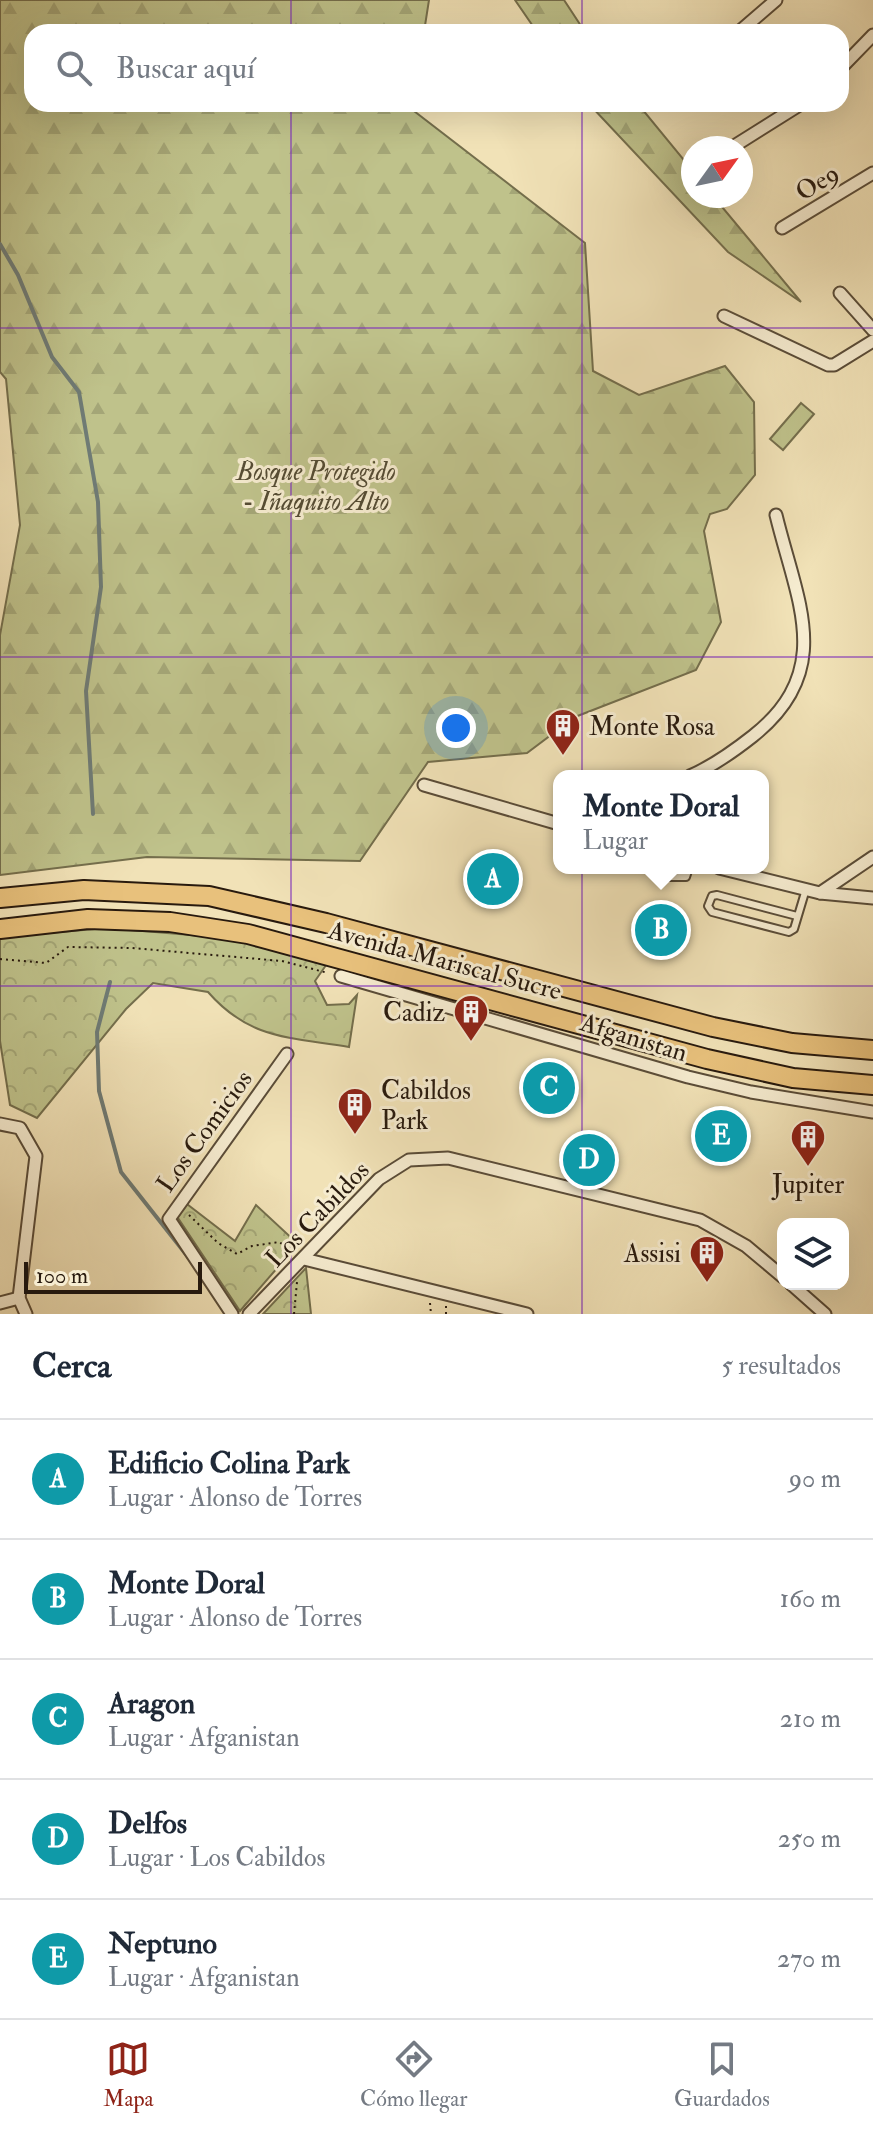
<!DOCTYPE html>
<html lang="es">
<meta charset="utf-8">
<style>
:root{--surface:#fff;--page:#f6f6f7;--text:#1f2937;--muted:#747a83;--line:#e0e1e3;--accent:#8f2418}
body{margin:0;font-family:"IM FELL Double Pica",serif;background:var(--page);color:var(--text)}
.controls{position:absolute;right:24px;bottom:24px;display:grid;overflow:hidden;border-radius:16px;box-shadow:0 8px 32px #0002}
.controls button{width:72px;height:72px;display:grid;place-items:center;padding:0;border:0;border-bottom:2px solid var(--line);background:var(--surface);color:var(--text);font:40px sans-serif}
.compass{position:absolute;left:681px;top:136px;width:72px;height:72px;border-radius:50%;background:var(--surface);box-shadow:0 8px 32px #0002;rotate:57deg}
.scale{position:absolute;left:24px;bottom:20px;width:178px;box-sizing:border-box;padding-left:8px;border:4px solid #281a0e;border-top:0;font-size:22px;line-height:28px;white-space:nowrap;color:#281a0e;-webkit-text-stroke:6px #f6ecd0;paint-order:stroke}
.you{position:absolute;left:456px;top:728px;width:28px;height:28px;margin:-20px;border:6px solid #fff;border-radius:50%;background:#1a73e8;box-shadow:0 0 0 12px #1a73e833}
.badge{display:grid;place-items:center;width:52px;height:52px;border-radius:50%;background:var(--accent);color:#fff;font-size:26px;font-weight:700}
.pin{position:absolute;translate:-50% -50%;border:4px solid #fff;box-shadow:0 2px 8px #0006}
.popup{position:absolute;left:553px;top:770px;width:216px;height:104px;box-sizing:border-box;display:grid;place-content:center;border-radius:16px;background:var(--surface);filter:drop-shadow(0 2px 6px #0005);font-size:26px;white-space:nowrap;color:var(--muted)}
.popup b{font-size:30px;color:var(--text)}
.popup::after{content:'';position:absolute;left:50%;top:100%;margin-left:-16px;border:16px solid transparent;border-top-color:var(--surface)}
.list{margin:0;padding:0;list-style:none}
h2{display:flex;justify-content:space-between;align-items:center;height:104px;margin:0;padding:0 32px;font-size:34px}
h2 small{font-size:26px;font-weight:400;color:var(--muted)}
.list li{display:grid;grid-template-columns:52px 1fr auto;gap:24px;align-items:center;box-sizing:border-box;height:120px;padding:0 32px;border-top:2px solid var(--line)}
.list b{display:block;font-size:30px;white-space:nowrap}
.list p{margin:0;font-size:26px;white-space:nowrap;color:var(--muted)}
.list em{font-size:26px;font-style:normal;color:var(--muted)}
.icon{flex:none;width:44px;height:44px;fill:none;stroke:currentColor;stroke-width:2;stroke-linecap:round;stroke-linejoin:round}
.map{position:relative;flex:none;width:873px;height:1314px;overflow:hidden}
.search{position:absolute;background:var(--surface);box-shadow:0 8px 32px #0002;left:24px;right:24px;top:24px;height:88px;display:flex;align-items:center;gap:20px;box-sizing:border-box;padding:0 28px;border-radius:24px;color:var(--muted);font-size:30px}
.sheet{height:704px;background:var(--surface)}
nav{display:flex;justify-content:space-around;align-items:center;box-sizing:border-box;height:112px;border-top:2px solid var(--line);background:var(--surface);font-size:22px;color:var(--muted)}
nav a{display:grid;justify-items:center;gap:4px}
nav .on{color:var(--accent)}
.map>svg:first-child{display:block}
.forest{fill:url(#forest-firs);stroke:#746e4c;stroke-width:2}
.park{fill:url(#park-crowns);stroke:#746e4c;stroke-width:2}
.pitch{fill:#bfc28b;stroke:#746e4c;stroke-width:2}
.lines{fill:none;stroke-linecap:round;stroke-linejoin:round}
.stream{stroke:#6f7b75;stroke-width:4}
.lane-casing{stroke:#5a4c38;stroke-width:10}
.street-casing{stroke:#5a4c38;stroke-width:15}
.primary-casing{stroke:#281a0e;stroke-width:22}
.path{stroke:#281a0e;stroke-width:2;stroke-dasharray:2 4;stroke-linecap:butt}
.lane{stroke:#f6ecd0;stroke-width:6}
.street{stroke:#f6ecd0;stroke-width:11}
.primary{stroke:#e8c17c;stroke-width:18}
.grid{fill:none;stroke:#7b2cbf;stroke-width:2;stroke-opacity:0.55}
.labels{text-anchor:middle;stroke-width:6;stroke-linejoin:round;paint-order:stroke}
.street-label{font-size:26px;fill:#281a0e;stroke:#f6ecd0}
.park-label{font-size:26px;font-style:italic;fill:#554c34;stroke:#f6ecd0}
.poi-label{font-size:26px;fill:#281a0e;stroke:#f6ecd0;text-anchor:start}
</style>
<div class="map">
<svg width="873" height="1314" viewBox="0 0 873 1314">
<defs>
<pattern id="forest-firs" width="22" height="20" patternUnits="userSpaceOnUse" patternTransform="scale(2)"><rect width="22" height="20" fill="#bfc28b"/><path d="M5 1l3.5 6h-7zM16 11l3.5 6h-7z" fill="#a4a677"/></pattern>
<pattern id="park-crowns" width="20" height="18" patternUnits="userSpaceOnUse" patternTransform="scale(2)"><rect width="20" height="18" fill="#bfc28b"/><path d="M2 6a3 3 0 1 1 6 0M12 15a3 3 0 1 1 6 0" fill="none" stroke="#a4a677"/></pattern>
</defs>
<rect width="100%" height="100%" fill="#f1e2b7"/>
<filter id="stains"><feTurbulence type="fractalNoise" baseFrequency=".0025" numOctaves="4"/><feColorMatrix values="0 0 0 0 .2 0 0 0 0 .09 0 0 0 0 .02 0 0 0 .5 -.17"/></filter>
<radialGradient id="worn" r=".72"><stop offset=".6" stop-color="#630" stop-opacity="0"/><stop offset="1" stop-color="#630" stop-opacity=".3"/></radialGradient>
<!-- forest -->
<g class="forest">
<path d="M0,0H429L424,32H32V104H414V111L585,243L593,371L639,395L725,366L754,402L755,475L727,509L710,514L704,531L721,622L696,670L575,717L527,753L428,762L360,861L147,857L0,875V635L20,525L6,379L0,372Z"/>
<path d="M515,0H564L585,32H537Z"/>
<path d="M589,104H638L693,171V196H713L801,302L728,252Z"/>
</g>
<!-- park -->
<g class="park">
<path d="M107,928L227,938L331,958L315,981L327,1005L349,1004L357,995L349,1047C290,1037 250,1040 208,992L153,983L126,1009L37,1118L10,1105L0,1041V937Z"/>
<path d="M183,1201L235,1241L256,1205L298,1244L240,1311L174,1212Z"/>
<path d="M306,1268L311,1314H263Z"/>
</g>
<!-- pitch -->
<path class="pitch" d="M801,403L814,414L783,450L770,439Z"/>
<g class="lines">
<!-- stream -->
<g class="stream">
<path d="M0,244L18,275L52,357L79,392L98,502L101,587L86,691L93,814"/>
<path d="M110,982L97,1032L99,1091L121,1172L192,1262"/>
</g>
<defs>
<g id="lane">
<path d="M663,868L666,877H686L689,868"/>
<path d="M797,916L717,895L712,896L708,906L712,912L789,932L794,929L806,889"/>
</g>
<g id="street">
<path d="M739,32L776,0"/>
<path d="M841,68L873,35"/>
<path d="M731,148L801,104"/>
<path d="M782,228L873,173"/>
<path d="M840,293L873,330"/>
<path d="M724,316L828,365H834L873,341"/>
<path d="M690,776C713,766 734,751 753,736C836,670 797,602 776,515"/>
<path d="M424,785L559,824"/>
<path d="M719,868L820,893L873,898"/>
<path d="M820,893L873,857"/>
<path d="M341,976L688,1077L751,1092L873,1112"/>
<path d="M0,1124L20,1128L36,1156L19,1298L26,1314"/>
<path d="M304,1259L527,1314"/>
<path d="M791,1284L825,1314"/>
<path d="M0,1303L19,1298"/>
<path d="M232,1314L169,1219L287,1054"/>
<path d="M249,1314L379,1179L409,1160L448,1158L700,1220L746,1246L783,1277"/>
</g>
<g id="primary">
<path d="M0,898L84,890L209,896L326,923L713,1027L792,1043L873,1050"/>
<path d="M0,929L88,919L170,922L248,934L707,1059L793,1078L873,1085"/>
</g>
</defs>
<!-- lane casing -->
<use href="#lane" class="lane-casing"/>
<!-- street casing -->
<use href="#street" class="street-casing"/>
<!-- primary casing -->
<use href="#primary" class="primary-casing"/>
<!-- path -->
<g class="path">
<path d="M0,959L46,963L68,947L132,948L282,961L328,973"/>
<path d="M189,1215L218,1243L237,1254L252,1246L279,1242L292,1250"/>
<path d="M430,1303L431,1314"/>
<path d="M446,1306V1314"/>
<path d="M294,1314L297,1282"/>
</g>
<!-- lane -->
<use href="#lane" class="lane"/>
<!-- street -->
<use href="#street" class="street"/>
<!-- primary -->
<use href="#primary" class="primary"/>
</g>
<!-- grid -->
<path class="grid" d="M291,0V32M582,0V32M291,104V1314M582,104V1314M0,328H873M0,657H873M0,986H873"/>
<!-- icons -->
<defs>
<symbol id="building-pin" viewBox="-11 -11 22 30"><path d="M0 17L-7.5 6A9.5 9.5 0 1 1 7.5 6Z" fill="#8f2418" stroke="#f6ecd0"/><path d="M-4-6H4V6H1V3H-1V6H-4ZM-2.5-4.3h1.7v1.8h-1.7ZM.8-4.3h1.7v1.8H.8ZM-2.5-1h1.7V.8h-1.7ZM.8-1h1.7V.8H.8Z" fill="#fff"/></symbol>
</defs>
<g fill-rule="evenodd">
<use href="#building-pin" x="543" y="706" width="40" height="54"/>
<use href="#building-pin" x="451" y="992" width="40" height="54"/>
<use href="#building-pin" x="335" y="1085" width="40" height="54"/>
<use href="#building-pin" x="788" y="1117" width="40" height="54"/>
<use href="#building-pin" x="687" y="1233" width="40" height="54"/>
</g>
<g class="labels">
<!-- street labels -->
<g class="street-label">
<text transform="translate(817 182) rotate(-31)" y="9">Oe9</text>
<text transform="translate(445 960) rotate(15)" y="9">Avenida Mariscal Sucre</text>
<text transform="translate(634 1037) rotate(17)" y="9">Afganistan</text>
<text transform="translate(204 1131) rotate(-54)" y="9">Los Comicios</text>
<text transform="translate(317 1214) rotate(-46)" y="9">Los Cabildos</text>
</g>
<!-- park labels -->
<g class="park-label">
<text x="316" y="480">Bosque Protegido<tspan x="316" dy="30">- Iñaquito Alto</tspan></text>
</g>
<!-- poi labels -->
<g class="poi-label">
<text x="589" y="735">Monte Rosa</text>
<text x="445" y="1021" text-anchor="end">Cadiz</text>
<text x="381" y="1099">Cabildos<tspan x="381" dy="30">Park</tspan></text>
<text x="808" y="1193" text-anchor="middle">Jupiter</text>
<text x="681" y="1262" text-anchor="end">Assisi</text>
</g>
</g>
<rect width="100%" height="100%" filter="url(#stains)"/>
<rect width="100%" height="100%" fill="url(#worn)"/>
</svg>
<div class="controls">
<button><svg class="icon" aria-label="layers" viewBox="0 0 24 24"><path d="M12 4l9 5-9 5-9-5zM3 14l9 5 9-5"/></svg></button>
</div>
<svg class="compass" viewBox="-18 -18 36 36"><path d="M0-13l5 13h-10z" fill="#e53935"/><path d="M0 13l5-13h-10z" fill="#747a83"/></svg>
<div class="scale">100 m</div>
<div class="you"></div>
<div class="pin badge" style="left:493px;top:879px;background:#0f9aa8">A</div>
<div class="pin badge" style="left:661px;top:930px;background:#0f9aa8">B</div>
<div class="popup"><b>Monte Doral</b>Lugar</div>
<div class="pin badge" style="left:549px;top:1088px;background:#0f9aa8">C</div>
<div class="pin badge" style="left:589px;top:1160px;background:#0f9aa8">D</div>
<div class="pin badge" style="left:721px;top:1136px;background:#0f9aa8">E</div>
<div class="search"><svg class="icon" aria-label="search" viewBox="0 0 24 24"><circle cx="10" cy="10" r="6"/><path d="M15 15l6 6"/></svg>Buscar aquí</div>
</div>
<section class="sheet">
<h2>Cerca<small>5 resultados</small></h2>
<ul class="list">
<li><span class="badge" style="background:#0f9aa8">A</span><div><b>Edificio Colina Park</b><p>Lugar · Alonso de Torres</p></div><em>90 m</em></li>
<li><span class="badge" style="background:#0f9aa8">B</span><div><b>Monte Doral</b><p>Lugar · Alonso de Torres</p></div><em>160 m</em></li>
<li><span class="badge" style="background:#0f9aa8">C</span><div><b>Aragon</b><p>Lugar · Afganistan</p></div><em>210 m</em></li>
<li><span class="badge" style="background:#0f9aa8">D</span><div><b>Delfos</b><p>Lugar · Los Cabildos</p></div><em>250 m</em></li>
<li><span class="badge" style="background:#0f9aa8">E</span><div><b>Neptuno</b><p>Lugar · Afganistan</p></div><em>270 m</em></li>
</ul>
</section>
<nav>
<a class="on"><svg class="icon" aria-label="map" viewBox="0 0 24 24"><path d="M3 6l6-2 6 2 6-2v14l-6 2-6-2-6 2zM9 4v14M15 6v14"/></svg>Mapa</a>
<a><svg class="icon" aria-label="directions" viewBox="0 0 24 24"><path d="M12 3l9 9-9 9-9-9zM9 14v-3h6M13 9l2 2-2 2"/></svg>Cómo llegar</a>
<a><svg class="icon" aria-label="saved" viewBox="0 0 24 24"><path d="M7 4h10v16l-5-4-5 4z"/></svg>Guardados</a>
</nav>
